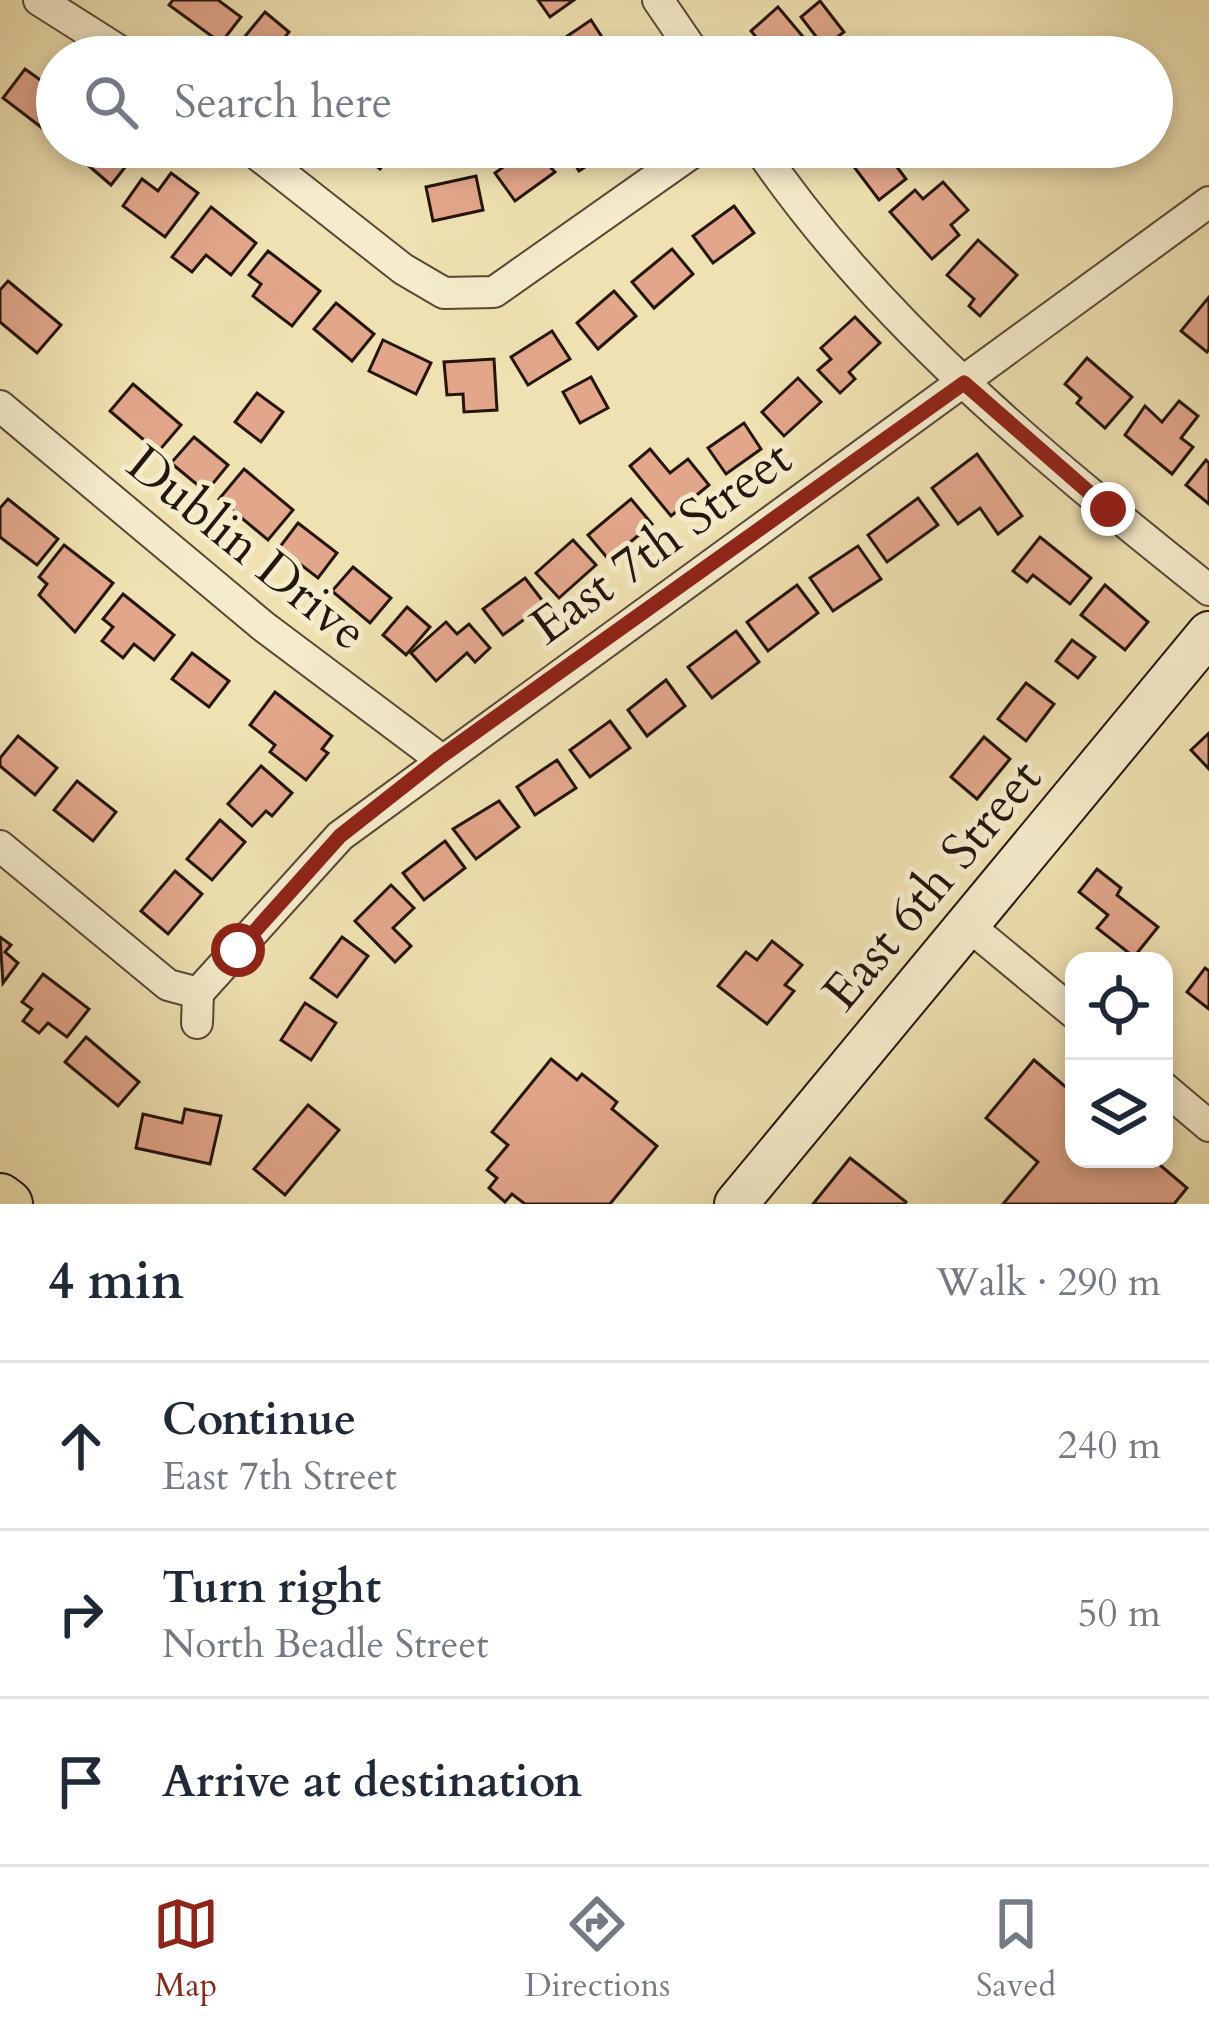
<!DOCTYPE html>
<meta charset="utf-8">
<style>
:root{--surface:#fff;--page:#f2f2f3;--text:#1f2937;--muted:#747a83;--line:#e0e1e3;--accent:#8f2418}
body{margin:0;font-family:Cardo,serif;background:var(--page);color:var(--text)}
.controls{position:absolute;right:36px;bottom:36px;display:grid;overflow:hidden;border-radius:24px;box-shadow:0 6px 18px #0003}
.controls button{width:108px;height:108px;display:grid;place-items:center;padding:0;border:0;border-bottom:3px solid var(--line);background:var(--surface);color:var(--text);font:60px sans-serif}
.stop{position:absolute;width:36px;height:36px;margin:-27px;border:9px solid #8f2418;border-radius:50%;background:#fff}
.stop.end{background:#8f2418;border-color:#fff;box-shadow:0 3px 12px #0008}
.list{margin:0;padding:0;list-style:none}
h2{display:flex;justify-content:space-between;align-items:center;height:156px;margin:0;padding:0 48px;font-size:51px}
h2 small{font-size:39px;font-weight:400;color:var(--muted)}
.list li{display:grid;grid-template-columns:78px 1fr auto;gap:36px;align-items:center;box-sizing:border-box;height:168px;padding:0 48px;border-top:3px solid var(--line)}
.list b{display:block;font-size:45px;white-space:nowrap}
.list p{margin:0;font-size:39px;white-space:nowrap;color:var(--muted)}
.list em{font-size:39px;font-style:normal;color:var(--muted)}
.icon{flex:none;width:66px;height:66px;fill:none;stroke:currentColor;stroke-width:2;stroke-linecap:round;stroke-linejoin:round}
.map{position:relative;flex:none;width:1209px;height:1204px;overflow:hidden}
.search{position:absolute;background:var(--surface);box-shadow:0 6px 18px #0003;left:36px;right:36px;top:36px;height:132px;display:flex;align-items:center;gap:30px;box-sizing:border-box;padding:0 42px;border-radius:66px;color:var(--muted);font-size:45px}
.sheet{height:660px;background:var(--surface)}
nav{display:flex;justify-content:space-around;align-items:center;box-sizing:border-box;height:168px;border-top:3px solid var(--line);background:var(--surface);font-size:33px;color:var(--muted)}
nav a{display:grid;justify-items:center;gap:6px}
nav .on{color:var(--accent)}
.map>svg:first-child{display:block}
.building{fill:#e2a68b;stroke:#24150d;stroke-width:3}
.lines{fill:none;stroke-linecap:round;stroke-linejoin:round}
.minor-casing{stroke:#574836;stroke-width:34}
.secondary-casing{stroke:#24150d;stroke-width:46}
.primary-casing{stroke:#24150d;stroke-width:52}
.minor{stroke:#f5eccc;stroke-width:30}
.secondary{stroke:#f5eccc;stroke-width:42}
.primary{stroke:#efe1b1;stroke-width:48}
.route{stroke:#8f2418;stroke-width:15}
.labels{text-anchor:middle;stroke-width:10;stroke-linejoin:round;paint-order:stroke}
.street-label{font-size:51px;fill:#24150d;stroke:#f5eccc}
</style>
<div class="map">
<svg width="1209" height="1204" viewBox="0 0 1209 1204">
<rect width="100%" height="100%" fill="#efe1b1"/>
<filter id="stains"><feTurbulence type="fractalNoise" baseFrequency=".00167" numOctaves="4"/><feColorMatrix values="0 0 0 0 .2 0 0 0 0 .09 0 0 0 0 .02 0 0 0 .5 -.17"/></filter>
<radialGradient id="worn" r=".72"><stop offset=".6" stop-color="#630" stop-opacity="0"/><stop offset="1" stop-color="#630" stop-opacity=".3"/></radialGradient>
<!-- building -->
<g class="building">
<path d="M173,0H218L241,17L221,43L169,5Z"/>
<path d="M538,0H574L550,17Z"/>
<path d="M820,1L844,32L824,47L801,17Z"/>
<path d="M778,7L810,45L795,57H773L751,31Z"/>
<path d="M265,12L289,32L278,45L293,57H240L233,51Z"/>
<path d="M591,20L615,57H574L563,39Z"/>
<path d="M25,69L57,92L54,137L3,98Z"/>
<path d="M67,147H123L134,156L111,185Z"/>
<path d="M351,147H397L380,169Z"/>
<path d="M531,147L555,172L515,201L495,173Z"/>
<path d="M564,147H591L599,158L579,171Z"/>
<path d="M839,147H882L906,179L879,200Z"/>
<path d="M171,173L198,193L165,237L123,206L142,179L158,191Z"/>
<path d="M476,176L483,210L433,221L426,187Z"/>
<path d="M943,182L968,210L951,225L959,235L932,259L890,212L915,190L923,199Z"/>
<path d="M734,206L754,233L713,263L693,236Z"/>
<path d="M211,207L256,243L231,275L206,255L192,272L172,257Z"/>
<path d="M978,240L1017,275L980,316L969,306L974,299L947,275Z"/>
<path d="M672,249L693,274L654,308L632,282Z"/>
<path d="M268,251L320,291L292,326L253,296L261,284L249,275Z"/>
<path d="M8,281L61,325L37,353L0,322V290Z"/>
<path d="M614,291L636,316L598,349L577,323Z"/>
<path d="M1209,297V349L1207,352L1181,331Z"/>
<path d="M336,303L374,334L352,361L314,329Z"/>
<path d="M855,317L880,343L849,372L855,379L840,393L818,370L831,359L821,348Z"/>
<path d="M552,331L570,359L528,385L511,357Z"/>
<path d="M383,340L431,363L416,394L369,371Z"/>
<path d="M1087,358L1132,397L1105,428L1077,403L1081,398L1065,384Z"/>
<path d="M494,359L497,410L464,412L463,394L447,395L444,362Z"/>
<path d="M591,377L608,408L580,423L563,392Z"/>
<path d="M798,378L821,402L784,436L762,412Z"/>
<path d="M133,384L181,425L158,452L110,411Z"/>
<path d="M257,393L283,412L261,442L235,422Z"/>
<path d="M1179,401L1198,416L1181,438L1193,447L1172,474L1125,435L1145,406L1162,422Z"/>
<path d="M744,423L761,449L726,474L708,448Z"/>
<path d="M194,437L228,465L206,492L171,463Z"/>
<path d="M650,449L670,473L688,459L709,485L671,516L630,466Z"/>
<path d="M977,454L1022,516L998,534L980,508L958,524L932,488Z"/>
<path d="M1206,460L1209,463V504L1186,485Z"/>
<path d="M244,469L293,510L268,540L219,499Z"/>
<path d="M918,498L938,525L887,562L868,535Z"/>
<path d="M8,499L58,539L37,565L0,537V508Z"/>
<path d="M631,499L652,524L609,560L588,535Z"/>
<path d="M298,523L337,553L318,578L279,548Z"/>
<path d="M1040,537L1091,578L1070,604L1033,575L1027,582L1013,571Z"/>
<path d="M573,540L596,565L559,598L536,573Z"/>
<path d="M64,545L113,583L75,632L39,595L47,584L39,577Z"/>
<path d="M858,546L881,579L833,611L810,578Z"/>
<path d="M353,567L391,598L370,623L332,591Z"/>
<path d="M525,578L545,604L503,635L483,609Z"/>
<path d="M797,585L818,613L768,651L747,622Z"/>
<path d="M1105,585L1148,622L1125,650L1081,615Z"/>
<path d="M123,594L174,635L154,660L134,644L123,658L102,641L113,627L103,619Z"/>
<path d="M407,607L430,627L406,655L383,635Z"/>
<path d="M446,622L457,634L469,624L490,648L475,662L467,653L436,681L411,653Z"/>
<path d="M736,631L759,662L712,698L688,667Z"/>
<path d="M1072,640L1095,657L1078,678L1056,661Z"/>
<path d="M192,653L229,681L209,707L172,679Z"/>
<path d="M666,680L685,706L647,736L628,710Z"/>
<path d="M1026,683L1054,704L1026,741L998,719Z"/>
<path d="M275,692L332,736L322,749L328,753L306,780L270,752L275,745L250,725Z"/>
<path d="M610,721L630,748L590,777L570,750Z"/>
<path d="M1209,733V769L1191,750Z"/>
<path d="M18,736L57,768L35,795L0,766V758Z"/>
<path d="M984,737L1010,759L977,799L951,777Z"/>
<path d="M557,760L576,788L535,815L517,787Z"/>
<path d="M261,766L292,793L272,816L266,811L252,826L228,804Z"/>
<path d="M77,781L116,812L93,841L54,810Z"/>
<path d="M499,801L519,827L476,859L453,829Z"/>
<path d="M220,820L245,842L212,880L187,859Z"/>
<path d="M445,841L465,868L424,900L403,873Z"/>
<path d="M1097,869L1121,888L1117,895L1158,927L1134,957L1097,928L1108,915L1079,892Z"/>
<path d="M175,871L202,894L168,934L141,911Z"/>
<path d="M391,885L414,908L393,928L411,946L395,962L355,921Z"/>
<path d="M0,937L11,945L5,952L18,963L3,983Z"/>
<path d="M342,937L368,956L337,997L311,978Z"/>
<path d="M772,941L802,965L785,985L794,991L767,1024L718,986L746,952L757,960Z"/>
<path d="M1205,968L1209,971V1009L1187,992Z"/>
<path d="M43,974L89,1009L67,1037L48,1023L39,1033L23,1021L32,1009L22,1002Z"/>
<path d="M305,1003L336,1023L311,1060L281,1040Z"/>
<path d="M86,1037L139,1082L118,1106L65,1062Z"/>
<path d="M551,1059L577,1080L582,1074L617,1102L612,1109L657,1146L610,1204H525L512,1194L505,1202L489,1188L497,1178L487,1170L508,1145L492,1132Z"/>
<path d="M1034,1060L1074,1094V1159H1153L1187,1188L1174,1204H1003L1038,1162L986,1118Z"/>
<path d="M308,1105L339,1130L285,1195L254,1169Z"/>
<path d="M185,1109L221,1116L210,1164L136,1148L143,1114L182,1123Z"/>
<path d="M850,1158L906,1202L905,1204H813Z"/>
</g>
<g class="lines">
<defs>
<g id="minor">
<path d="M39,0L129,57"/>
<path d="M658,0L697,57"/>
<path d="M248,147L403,269L444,293L494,292L700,147"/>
<path d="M758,147C877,322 1045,459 1209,590"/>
<path d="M0,406L263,626L439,758"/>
<path d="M0,846L168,985L198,993"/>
<path d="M969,926L1074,1013"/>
<path d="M198,993L340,836L1209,202"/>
<path d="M197,1023L198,993"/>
<path d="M1164,1088L1209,1126"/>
</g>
<path id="secondary" d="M736,1204L1209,633"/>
<path id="primary" d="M0,1198L8,1204"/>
</defs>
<!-- minor casing -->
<use href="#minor" class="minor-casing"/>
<!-- secondary casing -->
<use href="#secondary" class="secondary-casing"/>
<!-- primary casing -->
<use href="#primary" class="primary-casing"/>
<!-- minor -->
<use href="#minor" class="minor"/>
<!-- secondary -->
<use href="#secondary" class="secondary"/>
<!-- primary -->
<use href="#primary" class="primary"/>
</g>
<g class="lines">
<!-- route -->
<path class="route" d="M238,950L340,836L439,758L964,383L1108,509"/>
</g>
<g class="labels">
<!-- street labels -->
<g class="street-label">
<text transform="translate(660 541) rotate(-36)" y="18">East 7th Street</text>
<text transform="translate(248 547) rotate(39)" y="18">Dublin Drive</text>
<text transform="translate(931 884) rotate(-50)" y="18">East 6th Street</text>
</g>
</g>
<rect width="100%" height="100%" filter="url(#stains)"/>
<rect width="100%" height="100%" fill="url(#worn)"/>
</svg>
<div class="controls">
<button><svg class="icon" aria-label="locate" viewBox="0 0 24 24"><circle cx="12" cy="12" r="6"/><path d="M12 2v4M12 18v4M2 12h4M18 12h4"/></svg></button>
<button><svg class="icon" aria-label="layers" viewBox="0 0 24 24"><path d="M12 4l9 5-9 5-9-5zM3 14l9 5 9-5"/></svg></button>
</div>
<div class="stop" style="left:238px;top:950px"></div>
<div class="stop end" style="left:1108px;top:509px"></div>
<div class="search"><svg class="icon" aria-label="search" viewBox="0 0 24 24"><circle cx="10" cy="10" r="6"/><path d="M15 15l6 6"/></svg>Search here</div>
</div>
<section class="sheet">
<h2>4 min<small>Walk · 290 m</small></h2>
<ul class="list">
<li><svg class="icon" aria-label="ahead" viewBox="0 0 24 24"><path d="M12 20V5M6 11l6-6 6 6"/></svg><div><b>Continue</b><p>East 7th Street</p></div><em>240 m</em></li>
<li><svg class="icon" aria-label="right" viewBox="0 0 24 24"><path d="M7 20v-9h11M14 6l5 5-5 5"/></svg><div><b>Turn right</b><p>North Beadle Street</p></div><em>50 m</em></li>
<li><svg class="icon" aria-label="arrive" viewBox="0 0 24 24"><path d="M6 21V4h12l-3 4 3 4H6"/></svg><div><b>Arrive at destination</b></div></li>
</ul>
</section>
<nav>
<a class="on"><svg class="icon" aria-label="map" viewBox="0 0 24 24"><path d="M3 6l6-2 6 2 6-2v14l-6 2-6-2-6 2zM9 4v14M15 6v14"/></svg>Map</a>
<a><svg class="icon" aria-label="directions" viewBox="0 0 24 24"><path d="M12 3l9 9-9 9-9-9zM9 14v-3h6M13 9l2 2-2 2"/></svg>Directions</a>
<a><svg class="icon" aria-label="saved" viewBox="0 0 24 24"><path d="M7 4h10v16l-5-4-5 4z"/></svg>Saved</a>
</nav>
